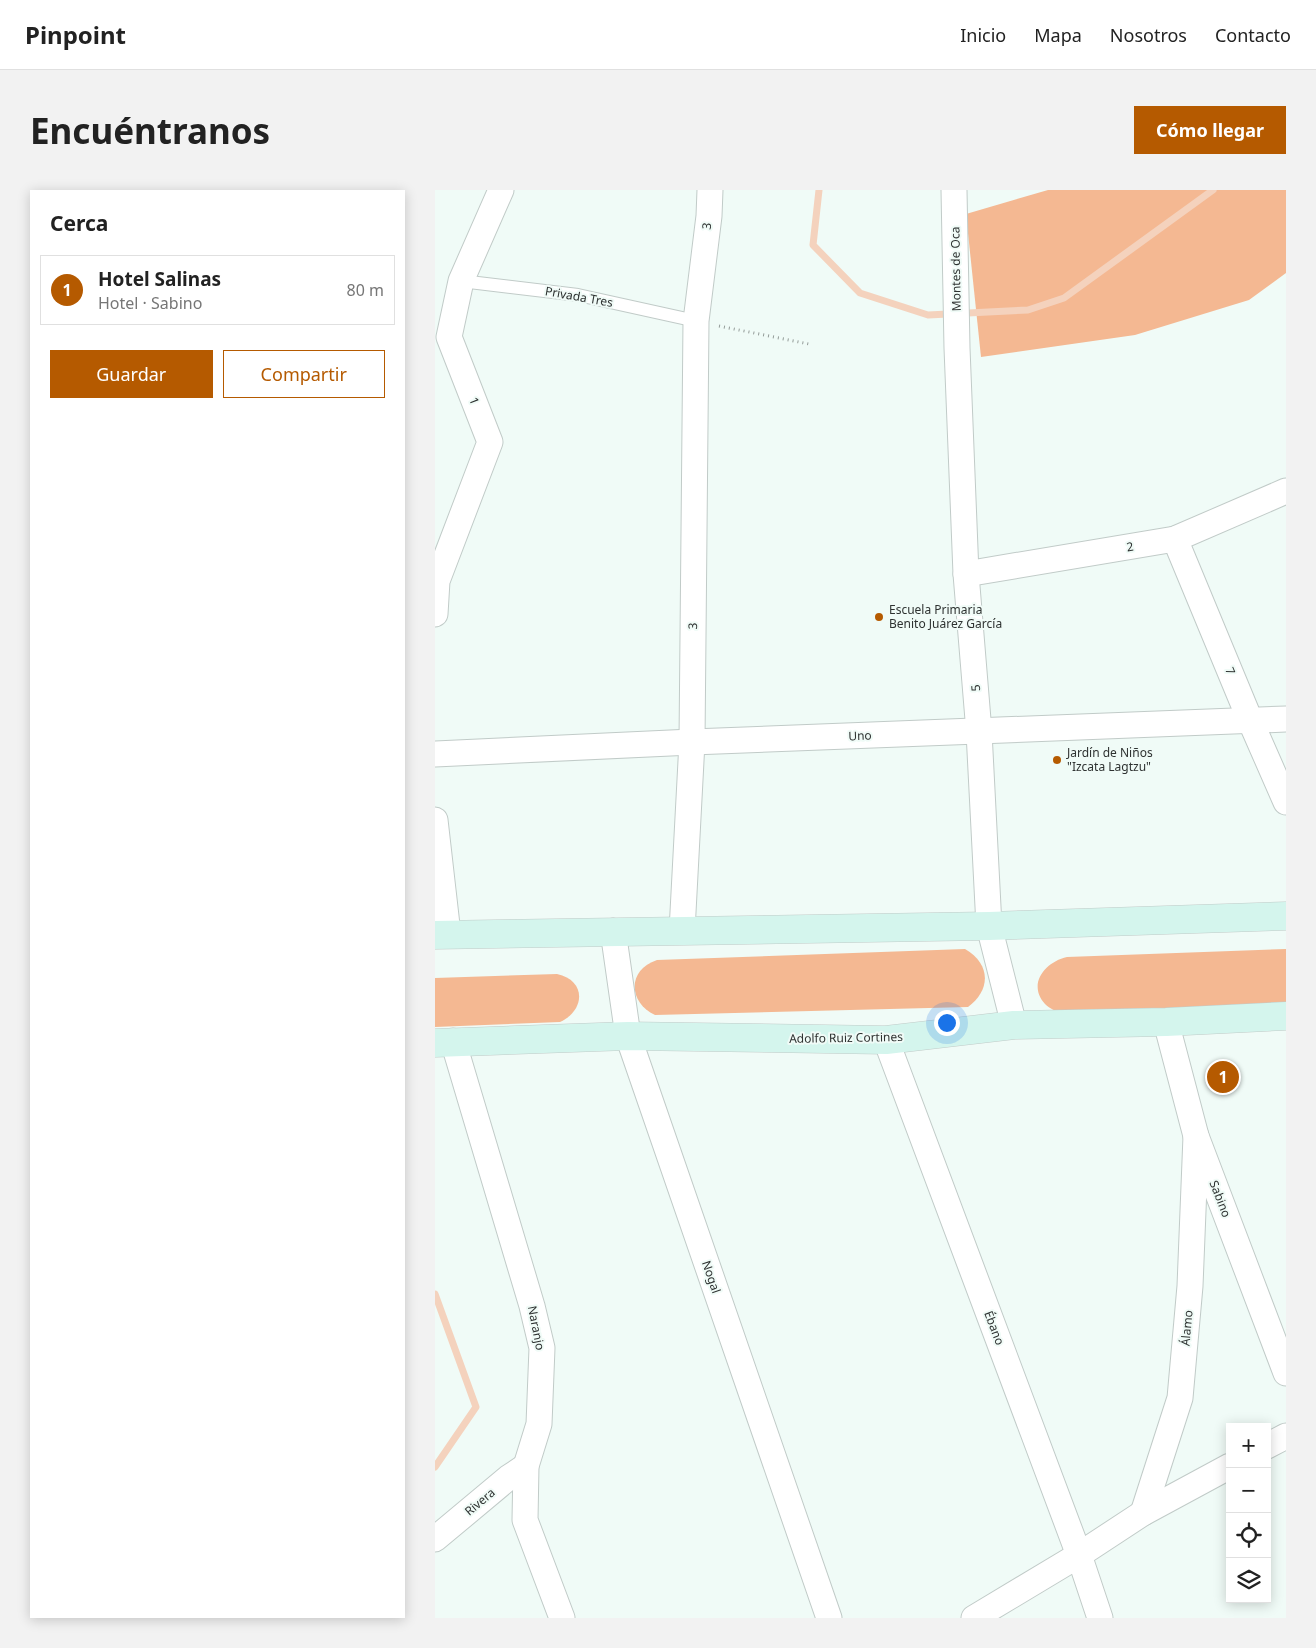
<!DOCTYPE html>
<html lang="es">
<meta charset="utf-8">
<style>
:root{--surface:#fff;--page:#f2f2f2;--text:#222;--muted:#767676;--line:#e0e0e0;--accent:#b55a00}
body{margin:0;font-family:"Noto Sans",sans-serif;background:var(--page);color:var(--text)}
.controls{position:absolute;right:15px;bottom:15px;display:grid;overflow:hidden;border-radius:0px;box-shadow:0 2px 12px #0003}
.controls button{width:45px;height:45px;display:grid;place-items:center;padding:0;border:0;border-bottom:1px solid var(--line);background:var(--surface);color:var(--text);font:25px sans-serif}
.you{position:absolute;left:511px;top:832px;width:18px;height:18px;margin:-12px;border:4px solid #fff;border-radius:50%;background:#1a73e8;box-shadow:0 0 0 8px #1a73e833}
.badge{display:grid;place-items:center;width:32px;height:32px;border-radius:50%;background:var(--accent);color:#fff;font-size:16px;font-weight:700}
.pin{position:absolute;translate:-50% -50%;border:2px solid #fff;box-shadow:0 1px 5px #0006}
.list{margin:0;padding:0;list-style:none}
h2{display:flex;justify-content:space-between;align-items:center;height:65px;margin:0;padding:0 20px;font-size:21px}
h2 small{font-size:16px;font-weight:400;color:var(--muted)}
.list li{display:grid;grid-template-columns:32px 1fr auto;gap:15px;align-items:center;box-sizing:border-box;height:70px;margin:0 10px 10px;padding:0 10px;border:1px solid var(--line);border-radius:0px}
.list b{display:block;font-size:19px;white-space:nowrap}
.list p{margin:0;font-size:16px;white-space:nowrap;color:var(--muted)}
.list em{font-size:16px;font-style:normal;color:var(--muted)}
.actions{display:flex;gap:10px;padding:15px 20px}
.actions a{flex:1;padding:11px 0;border:1px solid var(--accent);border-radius:0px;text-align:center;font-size:18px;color:var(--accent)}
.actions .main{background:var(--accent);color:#fff}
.icon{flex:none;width:28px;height:28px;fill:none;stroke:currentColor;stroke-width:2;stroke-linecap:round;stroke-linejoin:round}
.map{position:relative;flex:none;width:851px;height:1428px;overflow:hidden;border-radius:0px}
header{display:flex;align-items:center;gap:30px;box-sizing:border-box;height:70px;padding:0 25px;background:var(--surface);border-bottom:1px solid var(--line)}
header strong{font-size:24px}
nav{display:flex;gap:28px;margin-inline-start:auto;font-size:18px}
.intro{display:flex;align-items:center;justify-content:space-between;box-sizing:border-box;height:120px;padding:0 30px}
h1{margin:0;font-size:35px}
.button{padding:12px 22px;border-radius:0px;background:var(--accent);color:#fff;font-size:18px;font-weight:700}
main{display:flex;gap:30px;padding:0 30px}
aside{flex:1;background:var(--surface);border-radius:0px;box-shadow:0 2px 12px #0003}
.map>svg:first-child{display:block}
.green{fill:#f4b892}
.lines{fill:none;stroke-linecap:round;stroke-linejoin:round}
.stream{stroke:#f4d2bd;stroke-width:7}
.lane-casing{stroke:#c1cbc8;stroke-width:14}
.street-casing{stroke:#c1cbc8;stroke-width:27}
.secondary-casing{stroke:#c1cbc8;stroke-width:29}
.path{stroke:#949c99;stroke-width:3;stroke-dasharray:1 4;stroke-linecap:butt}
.lane{stroke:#fff;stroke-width:12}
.street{stroke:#fff;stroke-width:25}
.secondary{stroke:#d4f5ed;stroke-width:28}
.poi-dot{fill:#b55a00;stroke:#f0fbf7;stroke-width:2}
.labels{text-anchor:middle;stroke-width:4;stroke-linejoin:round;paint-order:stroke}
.street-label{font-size:12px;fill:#2e3231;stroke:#f0fbf7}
.poi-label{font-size:12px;fill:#2e3231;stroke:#f0fbf7;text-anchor:start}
</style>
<header>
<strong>Pinpoint</strong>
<nav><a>Inicio</a><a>Mapa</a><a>Nosotros</a><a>Contacto</a></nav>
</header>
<div class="intro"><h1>Encuéntranos</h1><a class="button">Cómo llegar</a></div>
<main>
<aside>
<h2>Cerca<small></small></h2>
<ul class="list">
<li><span class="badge">1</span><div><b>Hotel Salinas</b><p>Hotel · Sabino</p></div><em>80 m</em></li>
</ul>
<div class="actions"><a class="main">Guardar</a><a>Compartir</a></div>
</aside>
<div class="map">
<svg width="851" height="1428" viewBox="0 0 851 1428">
<rect width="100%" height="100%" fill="#f0fbf7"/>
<!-- green -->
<g class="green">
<path d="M613,0H851V83L814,110L700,145L546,167L531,24Z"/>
<path d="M530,759C556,774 556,800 533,817L220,825C193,812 192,780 222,770Z"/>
<path d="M851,759V817L627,824C621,821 615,819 610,814C592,794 610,772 632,767Z"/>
<path d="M122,784C151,790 151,820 125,832L0,837V788Z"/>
</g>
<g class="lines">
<!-- stream -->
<g class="stream">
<path d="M384,0L378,55L425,103L493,125L593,120L629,108L778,0"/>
<path d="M0,1104L41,1217L0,1277"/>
</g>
<defs>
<path id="lane" d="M26,91L143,105L261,131"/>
<g id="street">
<path d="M519,0L522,158L531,384L544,542L554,736L579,835"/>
<path d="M740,349L815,530L851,612"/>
<path d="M531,384L740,349L851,301"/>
<path d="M0,424L2,391L55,252L14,147L26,91L66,0"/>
<path d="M0,564L257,552L851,529"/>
<path d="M0,630L13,744"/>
<path d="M178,741L193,846L394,1428"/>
<path d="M247,741L257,552L261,131L274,26L275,0"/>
<path d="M731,832L761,946L851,1183"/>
<path d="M451,850L644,1365L665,1428"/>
<path d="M18,851L97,1116L107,1158L104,1234L91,1276L90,1330L127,1428"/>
<path d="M832,1256L851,1246"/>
<path d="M708,1323L745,1208L755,1096L761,946"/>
<path d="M0,1349L73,1288L91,1276"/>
<path d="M539,1428L644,1365L708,1323L795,1276"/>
</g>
<g id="secondary">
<path d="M0,745L554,736L851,726"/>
<path d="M0,853L193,846L451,850L579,835L731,832L851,826"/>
</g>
</defs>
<!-- lane casing -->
<use href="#lane" class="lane-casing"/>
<!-- street casing -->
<use href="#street" class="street-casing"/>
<!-- secondary casing -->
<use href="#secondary" class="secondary-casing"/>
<!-- path -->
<path class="path" d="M284,136L374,154"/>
<!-- lane -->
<use href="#lane" class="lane"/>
<!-- street -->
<use href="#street" class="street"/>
<!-- secondary -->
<use href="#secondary" class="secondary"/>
</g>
<!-- markers -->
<g class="poi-dot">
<circle cx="444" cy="427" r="5"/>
<circle cx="622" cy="570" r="5"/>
</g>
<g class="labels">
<!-- street labels -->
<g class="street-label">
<text transform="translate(272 36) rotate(-83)" y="4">3</text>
<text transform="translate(521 79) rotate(-91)" y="4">Montes de Oca</text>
<text transform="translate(144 107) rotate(10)" y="4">Privada Tres</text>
<text transform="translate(39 211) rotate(69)" y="4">1</text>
<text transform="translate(695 357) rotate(-9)" y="4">2</text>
<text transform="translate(258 436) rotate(-89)" y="4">3</text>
<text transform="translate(795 481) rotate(67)" y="4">7</text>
<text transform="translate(541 498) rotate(-95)" y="4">5</text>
<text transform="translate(425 546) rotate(-2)" y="4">Uno</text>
<text transform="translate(411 848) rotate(-1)" y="4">Adolfo Ruiz Cortines</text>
<text transform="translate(785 1009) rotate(69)" y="4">Sabino</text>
<text transform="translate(276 1087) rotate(71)" y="4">Nogal</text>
<text transform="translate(101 1138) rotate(79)" y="4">Naranjo</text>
<text transform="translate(559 1138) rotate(69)" y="4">Ébano</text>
<text transform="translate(752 1138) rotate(-85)" y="4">Álamo</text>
<text transform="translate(45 1312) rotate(-40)" y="4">Rivera</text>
</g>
<!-- poi labels -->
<g class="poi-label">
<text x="454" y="424">Escuela Primaria<tspan x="454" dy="14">Benito Juárez García</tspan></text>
<text x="632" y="567">Jardín de Niños<tspan x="632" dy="14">"Izcata Lagtzu"</tspan></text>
</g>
</g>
</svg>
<div class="controls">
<button>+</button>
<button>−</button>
<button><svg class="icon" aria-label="locate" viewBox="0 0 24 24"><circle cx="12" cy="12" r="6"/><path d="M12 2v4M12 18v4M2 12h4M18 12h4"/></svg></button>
<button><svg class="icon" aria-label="layers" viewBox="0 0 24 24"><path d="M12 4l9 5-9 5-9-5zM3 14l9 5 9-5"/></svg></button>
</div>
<div class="you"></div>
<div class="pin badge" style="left:788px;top:887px">1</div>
</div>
</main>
